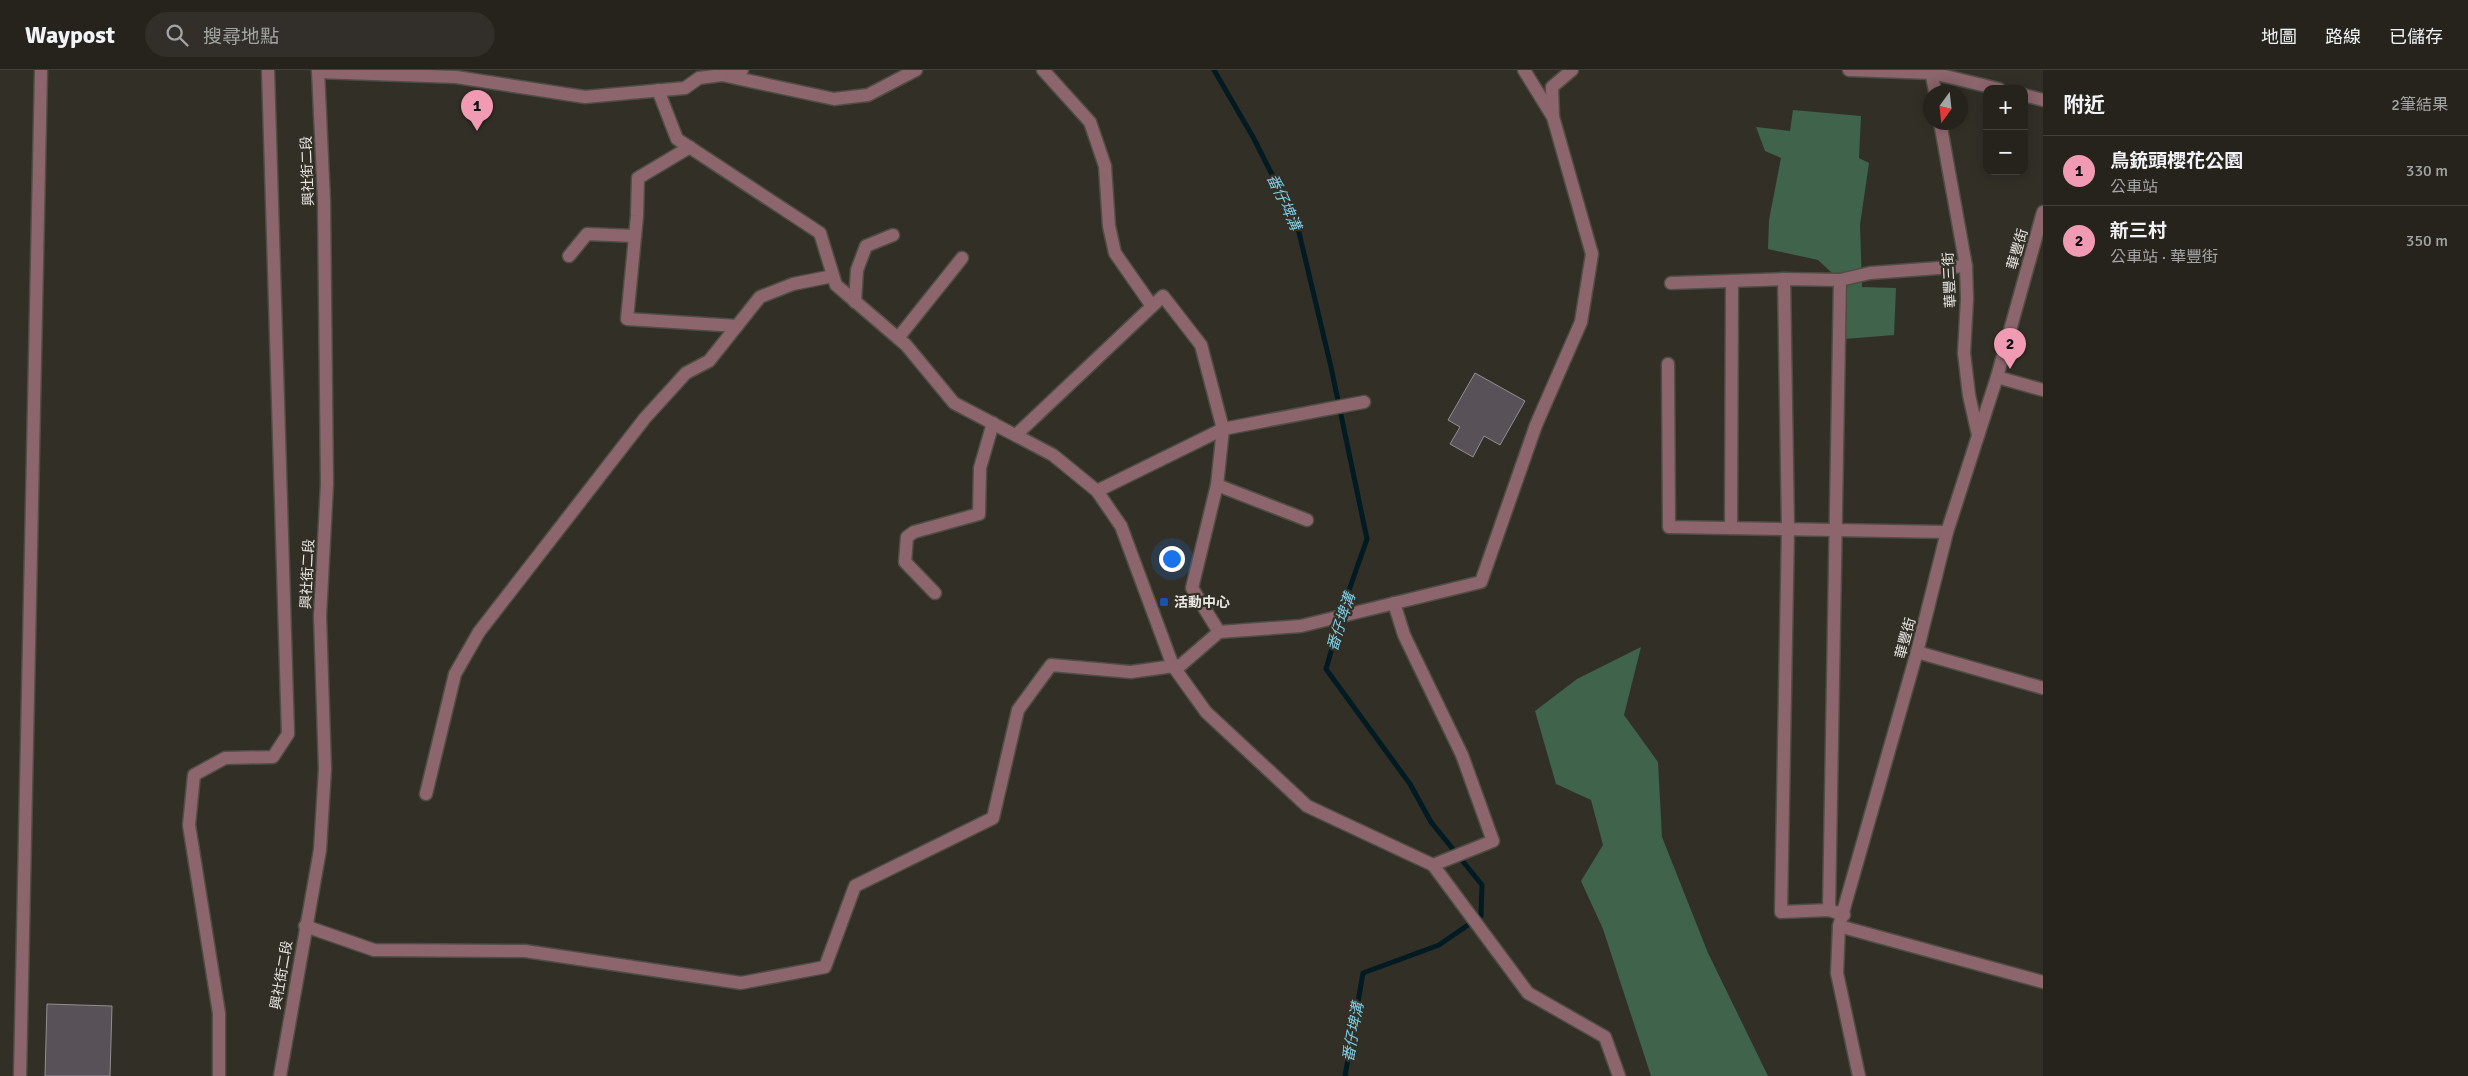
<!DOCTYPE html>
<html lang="zh-TW">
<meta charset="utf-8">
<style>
:root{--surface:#26231d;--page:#322f2a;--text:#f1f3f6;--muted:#a4a4a4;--line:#42403b;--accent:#f19ab3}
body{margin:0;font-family:Signika,"Noto Sans TC",sans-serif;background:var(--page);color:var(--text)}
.controls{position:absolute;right:15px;top:15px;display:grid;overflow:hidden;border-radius:10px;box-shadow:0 2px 12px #0003}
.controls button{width:45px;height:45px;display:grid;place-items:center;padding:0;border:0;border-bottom:1px solid var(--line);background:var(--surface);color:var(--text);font:25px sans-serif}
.compass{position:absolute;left:1923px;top:15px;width:45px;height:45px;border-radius:50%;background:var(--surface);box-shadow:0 2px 12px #0003;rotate:195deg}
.you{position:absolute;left:1171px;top:488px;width:18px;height:18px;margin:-12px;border:4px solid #fff;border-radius:50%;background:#1a73e8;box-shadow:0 0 0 8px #1a73e833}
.badge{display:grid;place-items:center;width:32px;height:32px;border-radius:50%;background:var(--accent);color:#111;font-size:16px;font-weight:700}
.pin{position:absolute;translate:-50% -41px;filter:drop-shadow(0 1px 2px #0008)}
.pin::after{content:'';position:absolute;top:26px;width:18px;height:15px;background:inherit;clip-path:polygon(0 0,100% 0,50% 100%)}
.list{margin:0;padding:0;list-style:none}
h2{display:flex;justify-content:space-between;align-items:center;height:65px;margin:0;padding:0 20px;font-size:21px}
h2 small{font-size:16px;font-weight:400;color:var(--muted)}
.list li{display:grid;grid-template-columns:32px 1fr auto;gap:15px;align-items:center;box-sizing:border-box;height:70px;padding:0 20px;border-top:1px solid var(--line)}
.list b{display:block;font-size:19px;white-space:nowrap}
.list p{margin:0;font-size:16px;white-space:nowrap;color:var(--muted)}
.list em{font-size:16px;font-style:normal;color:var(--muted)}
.icon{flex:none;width:28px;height:28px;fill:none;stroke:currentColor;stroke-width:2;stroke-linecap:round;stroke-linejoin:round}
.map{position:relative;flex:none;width:2043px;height:1006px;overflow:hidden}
header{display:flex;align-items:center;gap:30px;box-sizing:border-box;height:70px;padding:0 25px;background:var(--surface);border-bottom:1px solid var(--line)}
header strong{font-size:24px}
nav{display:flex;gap:28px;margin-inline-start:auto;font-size:18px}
.search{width:350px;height:45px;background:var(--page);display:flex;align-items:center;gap:12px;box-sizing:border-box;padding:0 18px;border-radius:28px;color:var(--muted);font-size:19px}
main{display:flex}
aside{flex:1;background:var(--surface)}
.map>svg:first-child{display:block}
.forest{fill:#3f634b}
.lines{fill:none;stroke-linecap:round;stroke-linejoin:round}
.stream{stroke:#021a21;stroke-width:5}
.building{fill:#595158;stroke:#958d94}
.minor-casing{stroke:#4f4d45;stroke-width:15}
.minor{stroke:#8c656d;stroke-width:12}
.transit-dot{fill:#1a4fb4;stroke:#322f27;stroke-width:2}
.labels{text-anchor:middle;stroke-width:4.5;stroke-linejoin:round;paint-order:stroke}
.street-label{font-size:14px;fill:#eae8e3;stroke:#322f27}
.poi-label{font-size:14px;font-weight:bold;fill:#eae8e3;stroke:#322f27;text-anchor:start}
.water-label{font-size:15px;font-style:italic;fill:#7ccfe6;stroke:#322f27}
</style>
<header>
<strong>Waypost</strong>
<div class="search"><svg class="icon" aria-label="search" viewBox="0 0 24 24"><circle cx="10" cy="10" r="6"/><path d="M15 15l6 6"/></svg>搜尋地點</div>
<nav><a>地圖</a><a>路線</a><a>已儲存</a></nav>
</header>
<main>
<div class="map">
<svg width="2043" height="1006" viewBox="0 0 2043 1006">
<rect width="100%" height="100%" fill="#322f27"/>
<!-- forest -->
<g class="forest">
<path d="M1793,40L1861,46L1859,88L1869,93L1860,155L1862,217L1896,218L1894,265L1845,269L1843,203H1832L1818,190L1768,179L1769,150L1781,88L1765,81L1756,57L1790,61Z"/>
<path d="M1641,577L1624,645L1658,692L1662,767L1708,883L1768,1006H1651L1603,859L1581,811L1603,775L1591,730L1556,714L1535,641L1577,609Z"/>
</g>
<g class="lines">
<!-- stream -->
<path class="stream" d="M1214,0L1253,67L1297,154L1331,297L1367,469L1347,526L1326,599L1410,714L1431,752L1482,815L1481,846L1439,875L1363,903L1345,1006"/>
</g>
<!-- building -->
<g class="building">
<path d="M1475,303L1525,331L1500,375L1484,366L1473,387L1450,374L1460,357L1448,350Z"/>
<path d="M47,934L112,936L110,1006H45Z"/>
</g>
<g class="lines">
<defs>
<g id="minor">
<path d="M742,0L722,5L834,29L868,25L916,0"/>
<path d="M1043,0L1090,52L1105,96L1109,156L1115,183L1152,236"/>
<path d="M1524,0L1553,47"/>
<path d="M1849,0L1932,3L1999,19"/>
<path d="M1931,0L1935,22"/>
<path d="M318,2L456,7L585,27L685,18L699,8L722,5L721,0"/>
<path d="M658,20L677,69L820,163L836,215L906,275L954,333L1053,385L1097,421L1121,456L1173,596L1206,642L1307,736L1433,795L1528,923L1605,967L1619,1006"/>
<path d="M2024,25L2043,30"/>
<path d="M1940,52L1966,196L1967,229L1964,283L1969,325L1978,365"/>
<path d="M690,77L638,108L637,146L627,249L737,256"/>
<path d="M569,186L587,164L635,166"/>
<path d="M1784,209L1788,458L1781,842L1829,840L1844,845"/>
<path d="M1671,213L1784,209L1840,210L1870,203L1966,196"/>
<path d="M855,232L857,200L866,176L893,165"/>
<path d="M898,268L962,188"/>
<path d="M1668,294L1669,457L1947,462"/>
<path d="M1997,307L2043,320"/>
<path d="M1016,365L1163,226L1201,275L1223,359L1217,415L1192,518L1219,562"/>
<path d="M1217,415L1307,450"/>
<path d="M1097,421L1223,359L1364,332"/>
<path d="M1731,458L1732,211"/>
<path d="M935,523L905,492L907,467L914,462L979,444L980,398L993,353"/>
<path d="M1394,533L1404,565L1462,685L1493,771L1433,795"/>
<path d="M1917,582L2043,618"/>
<path d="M426,724L455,604L479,562L645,348L686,303L709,291L760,227L793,214L833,206"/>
<path d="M1829,840L1840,210"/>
<path d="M305,856L374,880L525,881L741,913L825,897L855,816L993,748L1018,640L1051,595L1131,602L1181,595L1219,562L1301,556L1481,512L1536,355L1581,252L1592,184L1553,47L1552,17L1572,0"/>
<path d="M1839,856L2043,912"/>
<path d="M20,1006L41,0"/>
<path d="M219,1006V943L189,755L194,705L225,688L273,687L288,664L268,0"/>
<path d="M280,1006L320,780L325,699L320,546L327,414L324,131L318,0"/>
<path d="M1859,1006L1837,903L1839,856L1917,582L1947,462L1997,307L2043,142"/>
</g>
</defs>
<!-- minor casing -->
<use href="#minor" class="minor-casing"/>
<!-- minor -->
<use href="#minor" class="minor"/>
</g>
<!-- markers -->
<rect class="transit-dot" x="1159" y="527" width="10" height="10" rx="2.5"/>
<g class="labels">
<!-- street labels -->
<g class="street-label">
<text transform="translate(307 101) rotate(-92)" y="5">興社街二段</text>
<text transform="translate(2017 179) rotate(-74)" y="5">華豐街</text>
<text transform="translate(1949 210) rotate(-93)" y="5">華豐三街</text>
<text transform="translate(307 504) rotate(-87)" y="5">興社街二段</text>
<text transform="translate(1905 568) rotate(-75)" y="5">華豐街</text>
<text transform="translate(281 905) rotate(-80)" y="5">興社街二段</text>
</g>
<!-- poi labels -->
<g class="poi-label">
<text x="1174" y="537">活動中心</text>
</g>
<!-- water labels -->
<g class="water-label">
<text transform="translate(1284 132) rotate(65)" y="5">番仔埤溝</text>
<text transform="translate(1341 552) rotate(-72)" y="5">番仔埤溝</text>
<text transform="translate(1353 962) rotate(-80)" y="5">番仔埤溝</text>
</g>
</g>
</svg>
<div class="controls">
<button>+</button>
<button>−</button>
</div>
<svg class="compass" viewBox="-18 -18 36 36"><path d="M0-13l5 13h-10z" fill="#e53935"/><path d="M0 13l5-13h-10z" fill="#a4a4a4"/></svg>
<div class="you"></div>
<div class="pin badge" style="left:477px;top:61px">1</div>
<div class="pin badge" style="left:2010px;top:299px">2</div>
</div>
<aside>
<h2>附近<small>2筆結果</small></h2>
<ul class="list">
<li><span class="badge">1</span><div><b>鳥銃頭櫻花公園</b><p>公車站</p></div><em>330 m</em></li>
<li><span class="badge">2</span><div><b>新三村</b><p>公車站 · 華豐街</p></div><em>350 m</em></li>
</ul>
</aside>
</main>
